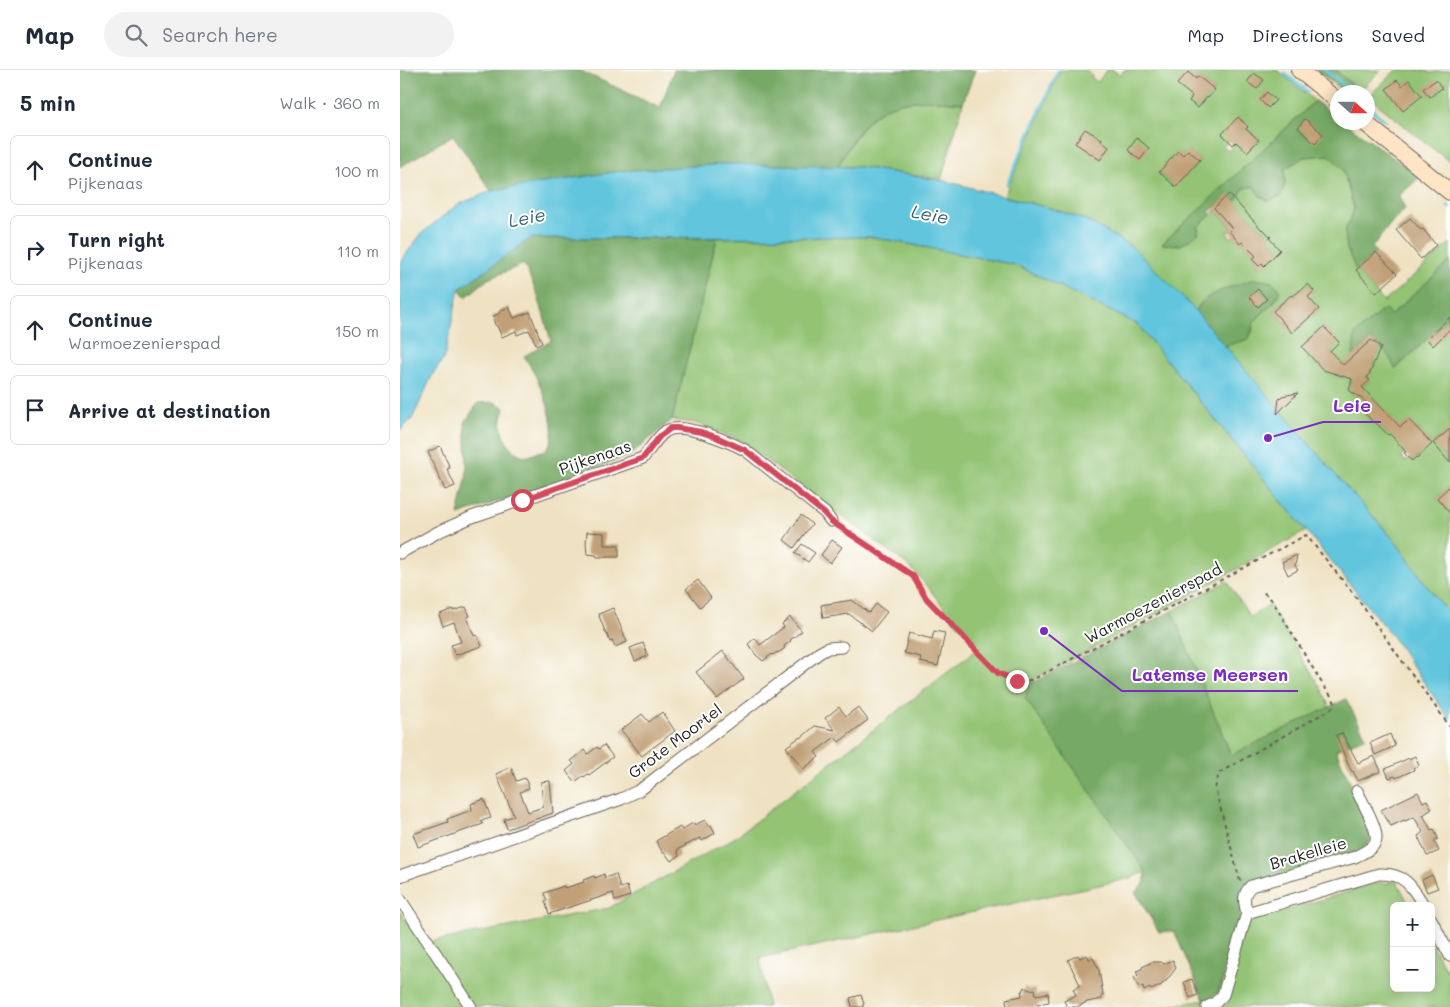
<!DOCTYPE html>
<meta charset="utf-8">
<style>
:root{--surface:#fff;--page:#f2f2f3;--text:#1f2937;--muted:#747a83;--line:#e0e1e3}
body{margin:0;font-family:Mali,sans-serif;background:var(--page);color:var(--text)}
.controls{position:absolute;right:15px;bottom:15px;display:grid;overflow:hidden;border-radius:8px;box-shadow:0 2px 12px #0003}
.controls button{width:45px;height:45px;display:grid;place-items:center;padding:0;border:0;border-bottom:1px solid var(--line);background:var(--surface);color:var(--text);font:25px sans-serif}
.compass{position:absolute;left:930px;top:15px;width:45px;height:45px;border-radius:50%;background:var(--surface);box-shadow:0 2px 12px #0003;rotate:111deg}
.stop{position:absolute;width:15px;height:15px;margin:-11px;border:4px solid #d1495b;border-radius:50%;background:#fff}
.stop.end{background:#d1495b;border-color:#fff;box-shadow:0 1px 5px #0008}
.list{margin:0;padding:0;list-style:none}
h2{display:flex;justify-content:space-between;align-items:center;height:65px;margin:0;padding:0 20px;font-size:21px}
h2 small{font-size:16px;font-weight:400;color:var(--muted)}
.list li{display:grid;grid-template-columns:32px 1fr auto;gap:15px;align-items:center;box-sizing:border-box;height:70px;margin:0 10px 10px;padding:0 10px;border:1px solid var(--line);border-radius:8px}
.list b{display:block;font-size:19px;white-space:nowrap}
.list p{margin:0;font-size:16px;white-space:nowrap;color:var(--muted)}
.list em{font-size:16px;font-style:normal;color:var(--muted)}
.icon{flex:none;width:28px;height:28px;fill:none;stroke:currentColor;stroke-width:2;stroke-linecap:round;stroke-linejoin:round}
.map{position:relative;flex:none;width:1050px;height:937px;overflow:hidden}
header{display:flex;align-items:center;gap:30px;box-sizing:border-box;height:70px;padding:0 25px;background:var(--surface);border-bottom:1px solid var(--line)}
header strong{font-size:24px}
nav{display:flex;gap:28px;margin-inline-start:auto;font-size:18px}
.search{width:350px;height:45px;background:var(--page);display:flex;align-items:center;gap:12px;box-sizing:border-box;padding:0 18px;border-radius:28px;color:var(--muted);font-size:19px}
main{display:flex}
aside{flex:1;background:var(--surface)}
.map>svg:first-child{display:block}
.green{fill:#93c373;stroke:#587048;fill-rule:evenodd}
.forest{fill:#76a965;stroke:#496240}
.water{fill:#60c5dd;stroke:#3e707c}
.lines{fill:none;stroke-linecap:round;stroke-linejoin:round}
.stream{stroke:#60c5dd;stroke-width:3}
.building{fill:#c1a077}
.street-casing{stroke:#666156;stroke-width:13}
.secondary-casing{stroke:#666156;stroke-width:18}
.path{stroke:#666156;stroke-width:2;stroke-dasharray:4 4;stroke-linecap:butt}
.street{stroke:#fff;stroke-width:11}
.secondary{stroke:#ffe4c6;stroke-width:16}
.route{stroke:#d1495b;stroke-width:6}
.labels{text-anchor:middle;stroke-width:4;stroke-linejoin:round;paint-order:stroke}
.street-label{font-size:16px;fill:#1c1c1c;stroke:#fff}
.water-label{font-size:18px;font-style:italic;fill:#376069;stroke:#fff}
.leader{fill:none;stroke:#7b2cbf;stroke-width:2}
.callout-dot{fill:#7b2cbf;stroke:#fff;stroke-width:2}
.callout-label{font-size:18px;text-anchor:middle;font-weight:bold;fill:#7b2cbf;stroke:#fff;stroke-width:4;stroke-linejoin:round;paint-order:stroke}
</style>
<header>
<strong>Map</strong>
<div class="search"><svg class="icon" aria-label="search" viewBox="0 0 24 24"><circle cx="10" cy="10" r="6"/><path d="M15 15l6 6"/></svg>Search here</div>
<nav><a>Map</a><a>Directions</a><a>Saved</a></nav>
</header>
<main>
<aside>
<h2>5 min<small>Walk · 360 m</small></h2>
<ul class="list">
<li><svg class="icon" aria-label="ahead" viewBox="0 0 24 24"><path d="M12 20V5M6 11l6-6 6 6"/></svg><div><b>Continue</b><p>Pijkenaas</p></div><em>100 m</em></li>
<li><svg class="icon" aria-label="right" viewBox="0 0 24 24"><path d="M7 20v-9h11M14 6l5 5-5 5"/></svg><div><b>Turn right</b><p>Pijkenaas</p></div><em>110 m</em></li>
<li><svg class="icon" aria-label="ahead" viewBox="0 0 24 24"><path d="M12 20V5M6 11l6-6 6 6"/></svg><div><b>Continue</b><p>Warmoezenierspad</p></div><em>150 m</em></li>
<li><svg class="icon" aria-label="arrive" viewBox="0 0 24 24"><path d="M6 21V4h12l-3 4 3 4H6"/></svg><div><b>Arrive at destination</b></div></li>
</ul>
</aside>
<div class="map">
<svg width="1050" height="937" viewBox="0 0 1050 937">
<rect width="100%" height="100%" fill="#fff"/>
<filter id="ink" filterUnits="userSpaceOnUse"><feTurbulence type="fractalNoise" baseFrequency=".02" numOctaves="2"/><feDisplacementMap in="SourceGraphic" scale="10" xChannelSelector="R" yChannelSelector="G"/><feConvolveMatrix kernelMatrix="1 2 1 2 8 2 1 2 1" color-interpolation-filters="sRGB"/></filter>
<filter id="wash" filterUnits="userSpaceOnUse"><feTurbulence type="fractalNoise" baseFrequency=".0096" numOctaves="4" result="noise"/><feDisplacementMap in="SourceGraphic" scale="20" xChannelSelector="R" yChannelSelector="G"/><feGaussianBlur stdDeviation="1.12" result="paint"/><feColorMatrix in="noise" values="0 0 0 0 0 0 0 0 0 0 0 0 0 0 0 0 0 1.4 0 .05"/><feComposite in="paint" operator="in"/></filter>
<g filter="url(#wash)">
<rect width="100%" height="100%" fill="#efe2c2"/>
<!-- green -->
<g class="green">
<path d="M660,0H687L692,5L691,7L698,12L706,0H713L720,5L724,0H877L915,31L762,174L781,175L798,164V157L815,140L832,158L827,163L831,168L834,166L840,173L842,172L856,186L853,189L858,196L862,193L864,195L880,180L869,168L870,167L864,159L862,160L835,131L843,119L853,116L860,126L869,131L881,126L885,114L884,99L903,87L929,85L943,99L954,139L945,162L947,179L956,200L984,232L1050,173V191L991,246L953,286L960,290L957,296L945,293L933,303L943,307L945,305L952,307L949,320L954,324L969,311L967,308L973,298L972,297L981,277L990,286L996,299L1027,269L1033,275L1046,263L1050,267V359L1033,373L1050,393V416L1037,428L1050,443V544L1026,515L995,471L941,411L825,276L848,269L852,263L854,252L877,229L854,209L804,229L795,241L732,177L688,151L653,139L604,126ZM798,6L815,20L809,28L807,27L798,38L789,31L793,25L787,20ZM838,48L849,55L846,59L859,70L847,82L836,72L828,81L823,76L829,71ZM788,80L800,90L775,117L759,102L783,85ZM908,214L914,221L902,232L912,231L919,240L911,247L905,240L900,244L906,251L892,263L873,241L891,225L893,226ZM924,257L938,272L930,281L935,286L902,277ZM971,328L992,348L991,350L997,357L988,365L975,352L973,353L960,338ZM1017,358L1031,373L1017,388L1016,387L1012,391L1009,389L1005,392L1001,387L1006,382L1009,365Z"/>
<path d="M935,0H981L960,21Z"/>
<path d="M996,0H1024L1030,3L1050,0V92C1022,71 996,48 968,27Z"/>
<path d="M527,30L563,33L541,110L460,97H437C452,73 465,45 493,35C503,31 517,31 527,30Z"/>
<path d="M473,167L616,195L737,254L906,461L679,586L632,610L746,802L727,809L360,888L368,937H0V842L23,873L209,838L334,768L580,577L550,546L528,517L508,495L422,432L340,370L296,353L272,350L317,168Z"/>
<path d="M827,511L850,547L869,535L921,618L930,638L831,686L772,541Z"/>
<path d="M996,810L1010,836H994V918H1031V874L1046,900L1050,898V937H761L804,930L818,922L846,856L854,850L977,813H987Z"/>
</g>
<!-- forest -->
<g class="forest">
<path d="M0,0H179L260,38L274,0H575L563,33C525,29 486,25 460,60C451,71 445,85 437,97L326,94L221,101L91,121L53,65L0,97Z"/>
<path d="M916,0H935L960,21L959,22H945Z"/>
<path d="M915,31L937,47L938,52L945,53L1020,107L999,126L1005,139L992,152L972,177L976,182L956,200L947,179L945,162L954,139L943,99L929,85L904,87L885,99V114L881,125L869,131L860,126L853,116L843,119L835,131L829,125L809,142L811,145L798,157V164L781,175L762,174Z"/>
<path d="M131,168H317L272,350L230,385L165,409L58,445L66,410L67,394L65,352L78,333L94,332L105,338C103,345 100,354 102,361C104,371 113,383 124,386C129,387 134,384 139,382C141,381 144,381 146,379C165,362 136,303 124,286L151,271L138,226L124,194L88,209L66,227L59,219Z"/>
<path d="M1050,191V247L995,299C989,284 984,279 971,270L953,286L955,264L984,239L991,245Z"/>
<path d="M854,209L873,212L880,220C875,235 864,239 855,251C852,255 852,263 848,269L825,276L795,241C814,218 828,219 854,209Z"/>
<path d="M772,541L831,685L946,629L966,667L936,680L972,762C971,775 965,778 955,784L846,816L840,822L841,844L818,922L804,930L774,861L759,862L735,822L744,814L746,802L625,628L630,614Z"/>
</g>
<!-- water -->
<path class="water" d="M326,94L460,97L541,110L653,139L688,151L732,177L785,229L941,411L995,471L1026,515L1050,544V650L992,566L737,254L616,195L473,167L131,168L59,219L44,289L33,304L12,349L0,361V195L3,188L22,163L57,135L91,121L221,101Z"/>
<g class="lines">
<!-- stream -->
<g class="stream">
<path d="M925,0L952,22"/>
<path d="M885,4L908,22"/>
<path d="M968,37L986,51"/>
<path d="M607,114L658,0"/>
<path d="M1048,136L1050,137"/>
</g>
</g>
<g id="blocks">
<!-- building -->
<g class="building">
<path d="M788,2L796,9L798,6L815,20L808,28L807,27L798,38L789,31L792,26L777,14Z"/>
<path d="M854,3L864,10L857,19L847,12Z"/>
<path d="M997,10L1002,16L1009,10L1022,26L1003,41L986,19Z"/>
<path d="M1036,10L1042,18L1030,27L1023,19Z"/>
<path d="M867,22L876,30L868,38L860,30Z"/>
<path d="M838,47L848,57L846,59L859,70L847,82L836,72L833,75L822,64Z"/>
<path d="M905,49L923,64L915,74L898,58Z"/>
<path d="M685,59L702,69L701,71L709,77L700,90L675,73Z"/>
<path d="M737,68L749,78L740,90L728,80Z"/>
<path d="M788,80L800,90L776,117L759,102L778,81L783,85Z"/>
<path d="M829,124L862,160L863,159L871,167L869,168L880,180L864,196L862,193L859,196L852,189L856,186L842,172L840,174L829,161L832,158L814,138Z"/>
<path d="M1010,148L1021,160L1023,159L1036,175L1021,189L996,160Z"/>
<path d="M976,182L997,204L976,223L956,200Z"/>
<path d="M908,214L914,221L908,227L919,239L892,263L873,241L891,225L893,226Z"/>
<path d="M858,219L867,229L858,237L849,227Z"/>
<path d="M109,237L114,248L130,242L142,273L137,276L129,260L117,265L116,261L102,267L97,256L95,255L93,246L100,243L99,241Z"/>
<path d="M1050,247V259L1033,276L1027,269Z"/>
<path d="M924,257L939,272L930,281L943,295L971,270L981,277L972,297H973L967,308L970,310L962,317L1000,357L1009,350L1032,374L1017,388L1016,387L1012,391L1004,383L1006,382L990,364L988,365L975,352L974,353L960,338L966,332L949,320L952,309L923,300L902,277Z"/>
<path d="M898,323L877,344L879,329L882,326Z"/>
<path d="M1050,359V393L1033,373Z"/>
<path d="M40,376L50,398L47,399L55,416L45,420L28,382Z"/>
<path d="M1050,416V443L1037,428Z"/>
<path d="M401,445L412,454L394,478L384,470Z"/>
<path d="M187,462L204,463V475H219V487H197L196,485L187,484L186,473Z"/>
<path d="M432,470L442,477L430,493L421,485Z"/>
<path d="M402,474L415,483L408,492L395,483Z"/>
<path d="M897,485L895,496L898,500L888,505L882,492Z"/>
<path d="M298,510L311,528L300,537L286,519Z"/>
<path d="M452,530L469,543L476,534L487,542L472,561L449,544L423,548L421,535Z"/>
<path d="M66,537L70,546L67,547L74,566L77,565L82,576L55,585L51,575L61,572L54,552L43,556L39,545L40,544L53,539V541Z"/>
<path d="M213,538L227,572L215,577L212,571L210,572L207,564H206L199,546H200L199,544Z"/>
<path d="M390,547L402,561L390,570L391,571L384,576L385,578L378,583L377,582L373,585L372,584L363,591L356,585L348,574L355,568L360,575L384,557L382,554Z"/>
<path d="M534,561L545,563L538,596L520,592L521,587L504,583L509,563L532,569Z"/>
<path d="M243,573L248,586L235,591L230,578Z"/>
<path d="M323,581L344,609L317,629L296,602Z"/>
<path d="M439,637L446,646L458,637L468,650L439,672L435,667L415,682L419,687L403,699L386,677L400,667L401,668L415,656L435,660L425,648Z"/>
<path d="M262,642L275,661L242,686L221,660L242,644L249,652Z"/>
<path d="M942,663L958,693L974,686L981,701L958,711L953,701L952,702L948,694L936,665Z"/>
<path d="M990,664L995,676L975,685L970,673Z"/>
<path d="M204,675L213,687L189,705L188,704L184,707L183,706L175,712L166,701L174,694L171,691L185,680L188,684L197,677L199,679Z"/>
<path d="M1015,686L1019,695L1013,698L1014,700L996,708L995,706L989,708L985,699L1009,688V689Z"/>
<path d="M111,697L116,711L125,708L129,718L120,722L128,742L143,737L141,712L150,711L153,743L107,759L104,749L114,746L96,704Z"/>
<path d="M1018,722L1023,732L1027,730L1032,739L1023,745L1031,760L1034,759L1038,769L1034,771L1039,781L1027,786L1018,766L1023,762L1014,747L1005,751L1004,750L991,756L981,740Z"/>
<path d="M84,729L91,748L81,751L83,754L18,777L13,764L48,752L47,749L72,740L71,734Z"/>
<path d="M305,750L309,756L311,755L315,763L302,771L300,768L277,780L279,786L271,791L265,783H263L256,771L280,757L282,760L291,754L294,753L295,755Z"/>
<path d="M204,804L205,808L216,804L220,818L227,816L230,826L215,831L213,823L149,844L145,831H147L144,823L164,816L165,818L184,812L183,810L194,806L195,808Z"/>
<path d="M1032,805L1038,818L1027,822L1022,810Z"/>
<path d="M678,885L680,888L687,885L690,890L693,888L699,900L703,925H702V929L687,932L677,937H667L664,931L676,925L673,919L680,915L668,890Z"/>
<path d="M773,890L776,898L767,910L760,916L751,920L750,918L744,921L743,916L739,918L734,907L738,906L736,901L742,899V897L752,892H761L764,894Z"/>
<path d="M792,909L798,925L790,928L784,912Z"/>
<path d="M625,917L629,920L635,919L636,925L648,923L649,932L638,934V937H607L606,929L622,926L621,921H623Z"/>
<path d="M461,925L464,934H463V937H452L450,928Z"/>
</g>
</g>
</g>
<g filter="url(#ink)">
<use href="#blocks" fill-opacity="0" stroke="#666156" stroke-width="1"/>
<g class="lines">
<defs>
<g id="street">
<path d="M0,483L38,462L72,447L243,388C250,379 257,367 266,361C282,351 330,372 345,380L425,443L431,451"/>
<path d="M0,806L221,729L240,720L419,583L428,578L442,577"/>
<path d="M0,829L71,937"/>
<path d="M847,843C844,832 842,825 851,816L955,787C962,783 971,780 975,773C981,762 962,732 957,721"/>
<path d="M1031,849L1050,886"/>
<path d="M807,937L815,933L823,925L847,843L979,804C1005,803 1012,816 1024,836"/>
</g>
<g id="secondary">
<path d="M899,0L938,31"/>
<path d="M964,52L1050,122"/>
</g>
</defs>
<!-- street casing -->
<use href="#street" class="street-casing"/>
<!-- secondary casing -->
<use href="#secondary" class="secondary-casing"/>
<!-- path -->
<g class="path">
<path d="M441,457L513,506L526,528L598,603L617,611L632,610L906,465L953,523L1050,657"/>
<path d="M840,811L815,718L819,703L931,639L935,633L932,627L923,615L872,530L861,520"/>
</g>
<!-- street -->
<use href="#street" class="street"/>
<!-- secondary -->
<use href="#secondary" class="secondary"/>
</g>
</g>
<g class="lines" filter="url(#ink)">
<!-- route -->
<path class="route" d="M122,430L243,388L260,366L271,358H277L301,362L316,367L345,380L424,443L431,451L513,506L526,528L598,603L617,611"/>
</g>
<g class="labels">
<!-- street labels -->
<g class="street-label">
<text transform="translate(195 387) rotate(-19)" y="6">Pijkenaas</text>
<text transform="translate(753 533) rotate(-28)" y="6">Warmoezenierspad</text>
<text transform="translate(275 671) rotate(-37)" y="6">Grote Moortel</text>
<text transform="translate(908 783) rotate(-16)" y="6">Brakelleie</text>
</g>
<!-- water labels -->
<g class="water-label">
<text transform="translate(530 145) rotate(11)" y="6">Leie</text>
<text transform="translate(127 148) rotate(-11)" y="6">Leie</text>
</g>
</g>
<!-- callouts -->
<path class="leader" d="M868 368L923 352H981M644 561L722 621H898"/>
<g class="callout-dot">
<circle cx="868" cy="368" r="5"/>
<circle cx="644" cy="561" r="5"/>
</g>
<g class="callout-label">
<text x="952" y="342">Leie</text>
<text x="810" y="611">Latemse Meersen</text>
</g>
</svg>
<div class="controls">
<button>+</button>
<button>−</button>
</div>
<svg class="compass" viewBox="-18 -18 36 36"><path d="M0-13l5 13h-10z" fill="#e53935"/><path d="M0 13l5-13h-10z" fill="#747a83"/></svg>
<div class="stop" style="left:122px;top:430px"></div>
<div class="stop end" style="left:617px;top:611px"></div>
</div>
</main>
